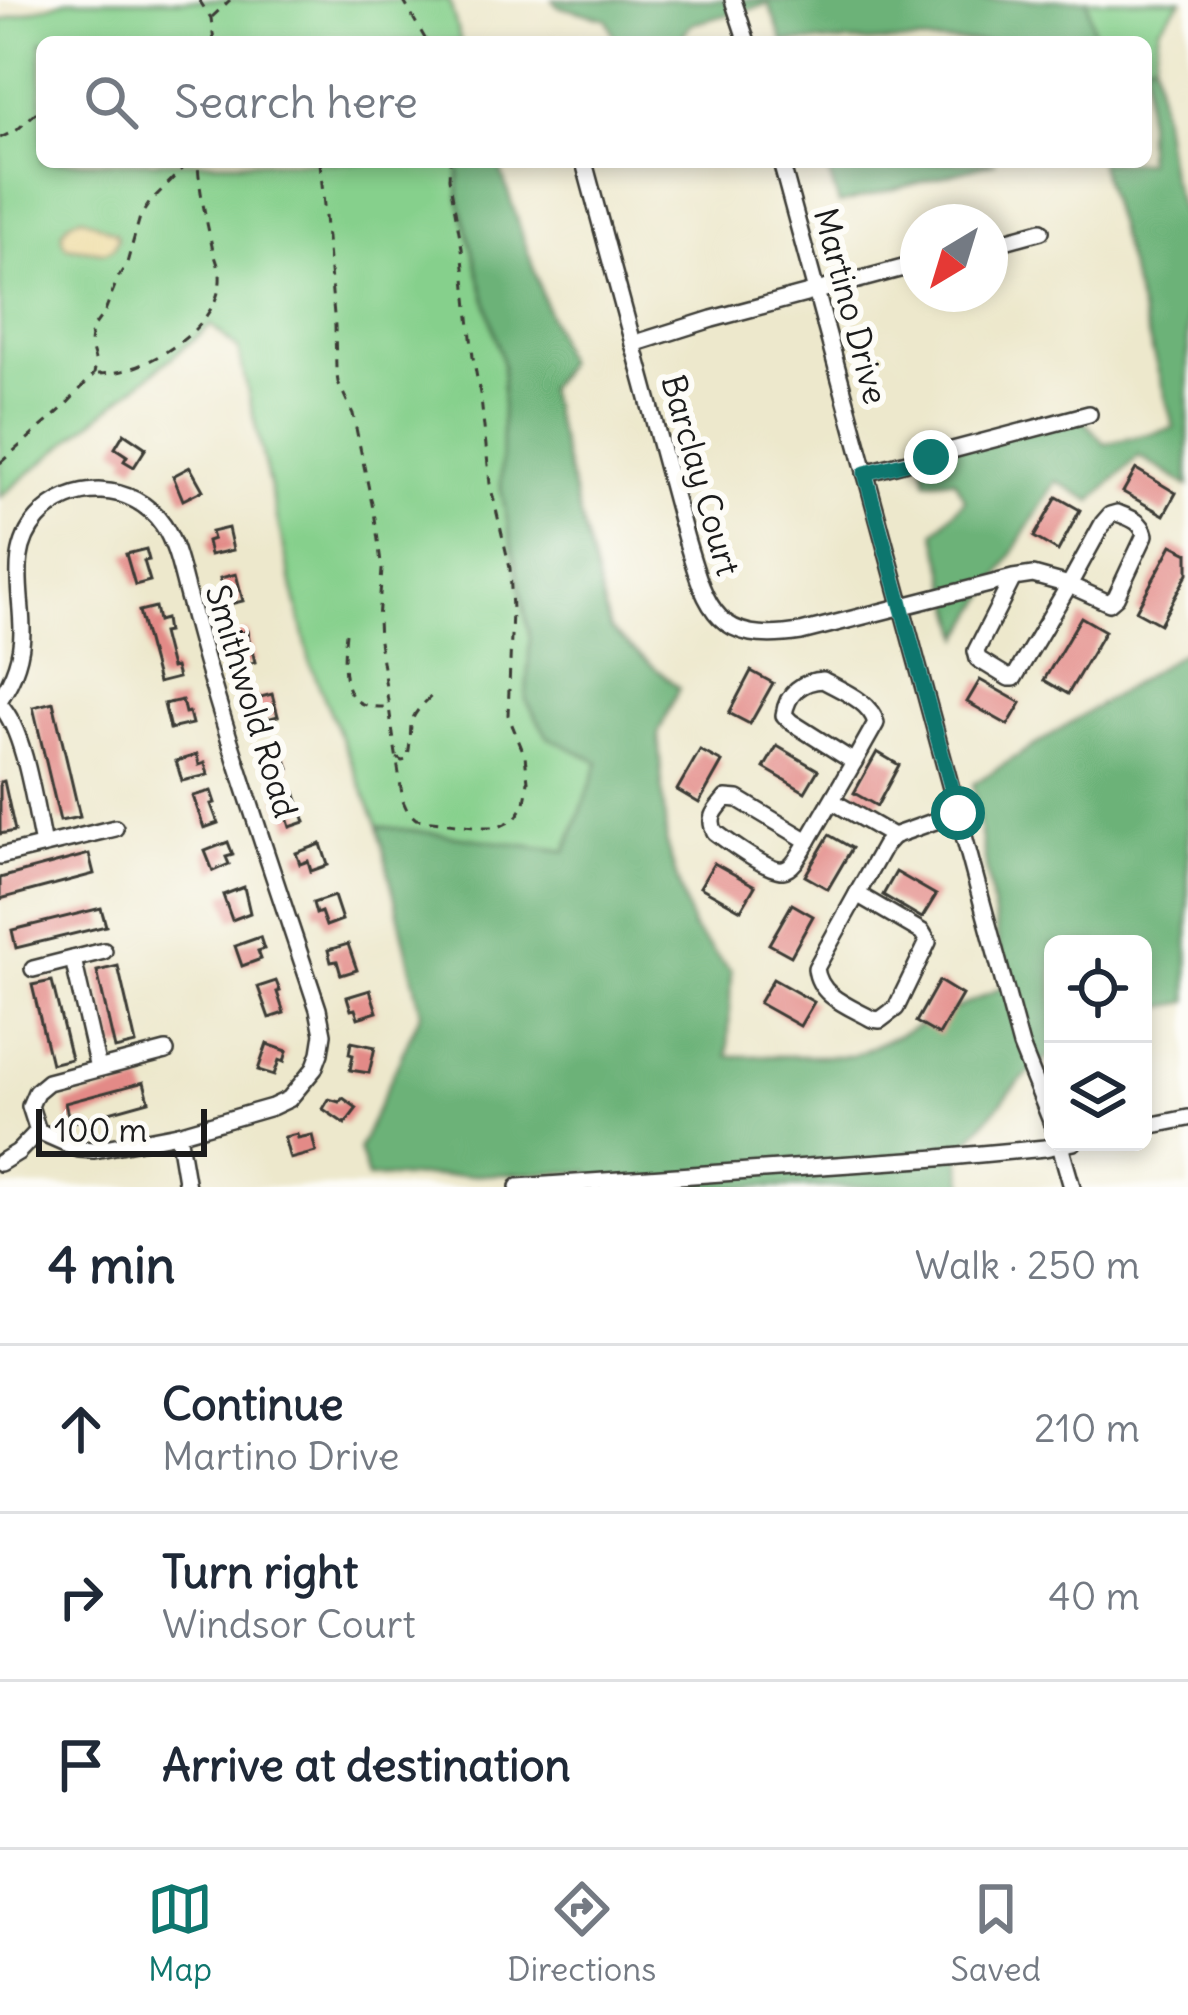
<!DOCTYPE html>
<meta charset="utf-8">
<style>
:root{--surface:#fff;--page:#f2f2f3;--text:#1f2937;--muted:#747a83;--line:#e0e1e3;--accent:#0f766e}
body{margin:0;font-family:Delius,sans-serif;background:var(--page);color:var(--text)}
.controls{position:absolute;right:36px;bottom:36px;display:grid;overflow:hidden;border-radius:18px;box-shadow:0 6px 18px #0003}
.controls button{width:108px;height:108px;display:grid;place-items:center;padding:0;border:0;border-bottom:3px solid var(--line);background:var(--surface);color:var(--text);font:60px sans-serif}
.compass{position:absolute;left:900px;top:204px;width:108px;height:108px;border-radius:50%;background:var(--surface);box-shadow:0 6px 18px #0003;rotate:218deg}
.scale{position:absolute;left:36px;bottom:30px;width:171px;box-sizing:border-box;padding-left:12px;border:6px solid #1c1c1c;border-top:0;font-size:33px;line-height:42px;white-space:nowrap;color:#1c1c1c;-webkit-text-stroke:9px #fdfcf7;paint-order:stroke}
.stop{position:absolute;width:36px;height:36px;margin:-27px;border:9px solid #0f766e;border-radius:50%;background:#fff}
.stop.end{background:#0f766e;border-color:#fff;box-shadow:0 3px 12px #0008}
.list{margin:0;padding:0;list-style:none}
h2{display:flex;justify-content:space-between;align-items:center;height:156px;margin:0;padding:0 48px;font-size:51px}
h2 small{font-size:39px;font-weight:400;color:var(--muted)}
.list li{display:grid;grid-template-columns:78px 1fr auto;gap:36px;align-items:center;box-sizing:border-box;height:168px;padding:0 48px;border-top:3px solid var(--line)}
.list b{display:block;font-size:45px;white-space:nowrap}
.list p{margin:0;font-size:39px;white-space:nowrap;color:var(--muted)}
.list em{font-size:39px;font-style:normal;color:var(--muted)}
.icon{flex:none;width:66px;height:66px;fill:none;stroke:currentColor;stroke-width:2;stroke-linecap:round;stroke-linejoin:round}
.map{position:relative;flex:none;width:1188px;height:1187px;overflow:hidden}
.search{position:absolute;background:var(--surface);box-shadow:0 6px 18px #0003;left:36px;right:36px;top:36px;height:132px;display:flex;align-items:center;gap:30px;box-sizing:border-box;padding:0 42px;border-radius:18px;color:var(--muted);font-size:45px}
.sheet{height:660px;background:var(--surface)}
nav{display:flex;justify-content:space-around;align-items:center;box-sizing:border-box;height:168px;border-top:3px solid var(--line);background:var(--surface);font-size:33px;color:var(--muted)}
nav a{display:grid;justify-items:center;gap:6px}
nav .on{color:var(--accent)}
.map>svg:first-child{display:block}
.green{fill:#86d08c;stroke:#517654;stroke-width:3}
.forest{fill:#6cb278;stroke:#44674a;stroke-width:3}
.sand{fill:#eeda9e;stroke:#857b5d;stroke-width:3}
.building{fill:#e38a87}
.lines{fill:none;stroke-linecap:round;stroke-linejoin:round}
.minor-casing{stroke:#3b3b36;stroke-width:20}
.path{stroke:#3b3b36;stroke-width:3;stroke-dasharray:9 9;stroke-linecap:butt}
.minor{stroke:#fff;stroke-width:15}
.route{stroke:#0f766e;stroke-width:15}
.labels{text-anchor:middle;stroke-width:12;stroke-linejoin:round;paint-order:stroke}
.street-label{font-size:33px;fill:#1c1c1c;stroke:#fdfcf7}
</style>
<div class="map">
<svg width="1188" height="1187" viewBox="0 0 1188 1187">
<rect width="100%" height="100%" fill="#fdfcf7"/>
<filter id="ink" filterUnits="userSpaceOnUse"><feTurbulence type="fractalNoise" baseFrequency=".00833" numOctaves="2"/><feDisplacementMap in="SourceGraphic" scale="24" xChannelSelector="R" yChannelSelector="G"/><feConvolveMatrix kernelMatrix="1 2 1 2 8 2 1 2 1" color-interpolation-filters="sRGB"/></filter>
<filter id="wash" filterUnits="userSpaceOnUse"><feTurbulence type="fractalNoise" baseFrequency=".004" numOctaves="4" result="noise"/><feDisplacementMap in="SourceGraphic" scale="48" xChannelSelector="R" yChannelSelector="G"/><feGaussianBlur stdDeviation="2.7" result="paint"/><feColorMatrix in="noise" values="0 0 0 0 0 0 0 0 0 0 0 0 0 0 0 0 0 1.4 0 .05"/><feComposite in="paint" operator="in"/></filter>
<g filter="url(#wash)">
<rect width="100%" height="100%" fill="#ede8cc"/>
<!-- green -->
<g class="green">
<path d="M67,0H449L461,42H42V162H459V199L503,365L501,488L530,639L526,700L548,737L599,762L566,851L378,826L311,666L238,349L211,325L0,497V21Z"/>
<path d="M1087,0H1182L1159,27L1154,60L1146,62V42H1096Z"/>
</g>
<!-- forest -->
<g class="forest">
<path d="M553,0H1087L1096,42H783L769,4L691,24L679,42H616L607,19L557,6Z"/>
<path d="M1154,60L1170,175L1188,232V486L1139,456L1092,501L1056,481L962,637L935,532L965,500L954,479L927,481L921,455L1077,412L1105,444L1174,428L1099,162H1146V62Z"/>
<path d="M459,162H498L565,363L547,390L610,630L679,688L658,734L667,847L693,929L731,971L728,1056H852L1005,986L973,784L1188,649V1002L1143,1011V944H1053V1052L1016,1085L959,1152L965,1187H600L589,1172L368,1178L359,1149L421,1012L378,826L566,851L599,762L548,737L526,700L530,639L501,488L503,365L459,199Z"/>
<path d="M825,162H996L839,204Z"/>
</g>
<!-- sand -->
<path class="sand" d="M82,217L116,233L118,238L114,248L105,252L66,247C56,233 67,220 82,217Z"/>
<g id="blocks">
<!-- building -->
<g class="building">
<path d="M124,433L146,448L134,467L124,461L127,456L115,448Z"/>
<path d="M190,467L203,490L183,500L173,476Z"/>
<path d="M1136,469L1176,493L1164,515L1123,492Z"/>
<path d="M1057,497L1080,510L1058,551L1034,537Z"/>
<path d="M228,528L233,550L210,555L207,541L213,539L211,532Z"/>
<path d="M1172,545L1188,553V573L1160,624L1136,611Z"/>
<path d="M146,549L149,560L144,561L150,581L135,585L126,554Z"/>
<path d="M236,574L243,601L222,606L219,594L224,593L220,578Z"/>
<path d="M155,607L158,621L165,619L167,632L162,633L171,668L175,667L178,678L158,683L139,611Z"/>
<path d="M1081,617L1105,631L1068,694L1044,680Z"/>
<path d="M247,631L255,662L237,667L234,656L238,655L233,635Z"/>
<path d="M751,671L773,683L750,724L729,713Z"/>
<path d="M980,680L1021,703L1008,725L967,702Z"/>
<path d="M272,694L278,716L256,722L253,699Z"/>
<path d="M182,700L185,713L189,712L192,724L170,729L164,704Z"/>
<path d="M53,702L80,817L60,821L33,707Z"/>
<path d="M281,743L289,769L275,773L270,759L265,761L261,750Z"/>
<path d="M777,746L818,770L805,792L764,768Z"/>
<path d="M700,750L722,762L699,803L677,790Z"/>
<path d="M877,752L899,765L877,806L854,793Z"/>
<path d="M197,755L199,765L205,763L208,775L182,781L176,761Z"/>
<path d="M4,781L15,831L0,834V782Z"/>
<path d="M211,791L215,803L211,804L218,823L204,828L193,796Z"/>
<path d="M295,792L305,822L290,827L284,808L280,809L276,798Z"/>
<path d="M829,835L852,848L828,889L805,876Z"/>
<path d="M228,842L233,855L226,857L229,864L213,871L205,851Z"/>
<path d="M321,844L328,865L311,871L308,861L300,864L296,853Z"/>
<path d="M89,854L94,874L0,899V878Z"/>
<path d="M714,863L755,886L741,910L700,887Z"/>
<path d="M896,872L936,895L922,918L883,895Z"/>
<path d="M244,887L250,913L232,920L223,895Z"/>
<path d="M334,896L342,920L326,926L321,912L316,914L313,903Z"/>
<path d="M792,904L813,916L791,956L769,944Z"/>
<path d="M101,908L106,926L16,948L12,930Z"/>
<path d="M260,937L264,949L258,951L261,959L242,966L235,946Z"/>
<path d="M348,944L357,970L341,975L337,961L331,962L328,950Z"/>
<path d="M118,966L136,1044L115,1049L97,971Z"/>
<path d="M773,979L814,1002L800,1026L759,1003Z"/>
<path d="M52,981L71,1059L51,1064L32,985Z"/>
<path d="M276,981L280,991L277,992L284,1013L269,1018L258,987Z"/>
<path d="M939,981L962,995L939,1035L916,1022Z"/>
<path d="M370,990L377,1012L358,1018L355,1009L351,1010L347,997Z"/>
<path d="M351,1042L375,1047L369,1073L350,1070L353,1055L349,1054Z"/>
<path d="M267,1044L287,1051L284,1062L279,1060L274,1075L258,1070Z"/>
<path d="M144,1082L149,1101L70,1123L65,1103Z"/>
<path d="M343,1098L357,1108L345,1124L323,1109L329,1099L339,1102Z"/>
<path d="M297,1134L298,1138L312,1135L316,1152L290,1159L284,1137Z"/>
</g>
</g>
</g>
<g filter="url(#ink)">
<use href="#blocks" fill-opacity="0" stroke="#3b3b36" stroke-width="3"/>
<g class="lines">
<defs>
<g id="minor">
<path d="M733,0L747,42"/>
<path d="M584,162L686,539C707,610 716,645 801,632L1013,578L1033,575L1069,585L1014,678H1009L978,659L976,651L1013,578"/>
<path d="M781,162L1021,1046L1053,1126"/>
<path d="M990,245L1041,231"/>
<path d="M633,344L712,319L918,264"/>
<path d="M865,473L1089,414"/>
<path d="M1117,513C1130,518 1142,521 1145,535L1116,597L1109,603L1069,585L1103,523L1110,515Z"/>
<path d="M823,680C842,691 870,701 876,723L854,762L791,722L784,715C787,693 802,681 823,680Z"/>
<path d="M0,699C14,678 22,657 22,631C22,591 8,551 38,518C71,481 133,481 163,525C176,544 181,571 187,593C196,625 204,658 214,689C246,797 283,903 318,1009L323,1034L320,1053L314,1069L289,1099L272,1107L178,1134L94,1150L79,1149L38,1131L30,1106L36,1092L48,1082L166,1051"/>
<path d="M0,705C25,731 35,808 43,845"/>
<path d="M726,798L738,799L808,841C802,850 794,869 783,870C769,872 727,841 715,832C707,817 716,810 726,798Z"/>
<path d="M832,801L893,836L958,813"/>
<path d="M808,841L854,762"/>
<path d="M0,856L115,828"/>
<path d="M857,894L922,932L928,942L896,1008L880,1020L872,1019C849,1006 819,997 816,968Z"/>
<path d="M857,894L884,846L893,836"/>
<path d="M73,959L98,1068"/>
<path d="M33,969L104,951"/>
<path d="M1143,1127L1188,1118"/>
<path d="M178,1134L187,1187"/>
<path d="M1059,1142L1072,1187"/>
<path d="M0,1163L18,1152L38,1131"/>
<path d="M518,1187L938,1158L1045,1148L1074,1142"/>
</g>
</defs>
<!-- minor casing -->
<use href="#minor" class="minor-casing"/>
<!-- path -->
<g class="path">
<path d="M199,0L211,18L214,42"/>
<path d="M403,0L427,42"/>
<path d="M212,17L230,0"/>
<path d="M0,138L17,130L42,107"/>
<path d="M320,162L335,326L336,369L338,382L353,414L375,518L382,570L378,619L379,641L403,801L408,812L416,819L481,827H499L515,819L525,804L528,781L525,756L508,715L512,610L510,568L490,484L481,399L473,357L462,248L449,178L450,162"/>
<path d="M98,374C144,375 224,326 220,274C219,265 214,255 212,246C206,218 199,191 198,162"/>
<path d="M0,463L63,408L94,374L96,363L90,343L92,329L105,311L118,278L127,263L140,217L150,202L189,162"/>
<path d="M346,633C344,652 340,688 357,701C365,707 377,707 386,707"/>
<path d="M397,758L402,761L407,760C416,721 400,724 436,692"/>
</g>
<!-- minor -->
<use href="#minor" class="minor"/>
</g>
</g>
<g class="lines" filter="url(#ink)">
<!-- route -->
<path class="route" d="M931,457L865,473L958,813"/>
</g>
<g class="labels">
<!-- street labels -->
<g class="street-label">
<text transform="translate(851 306) rotate(75)" y="12">Martino Drive</text>
<text transform="translate(701 475) rotate(74)" y="12">Barclay Court</text>
<text transform="translate(252 701) rotate(73)" y="12">Smithwold Road</text>
</g>
</g>
</svg>
<div class="controls">
<button><svg class="icon" aria-label="locate" viewBox="0 0 24 24"><circle cx="12" cy="12" r="6"/><path d="M12 2v4M12 18v4M2 12h4M18 12h4"/></svg></button>
<button><svg class="icon" aria-label="layers" viewBox="0 0 24 24"><path d="M12 4l9 5-9 5-9-5zM3 14l9 5 9-5"/></svg></button>
</div>
<svg class="compass" viewBox="-18 -18 36 36"><path d="M0-13l5 13h-10z" fill="#e53935"/><path d="M0 13l5-13h-10z" fill="#747a83"/></svg>
<div class="scale">100 m</div>
<div class="stop" style="left:958px;top:813px"></div>
<div class="stop end" style="left:931px;top:457px"></div>
<div class="search"><svg class="icon" aria-label="search" viewBox="0 0 24 24"><circle cx="10" cy="10" r="6"/><path d="M15 15l6 6"/></svg>Search here</div>
</div>
<section class="sheet">
<h2>4 min<small>Walk · 250 m</small></h2>
<ul class="list">
<li><svg class="icon" aria-label="ahead" viewBox="0 0 24 24"><path d="M12 20V5M6 11l6-6 6 6"/></svg><div><b>Continue</b><p>Martino Drive</p></div><em>210 m</em></li>
<li><svg class="icon" aria-label="right" viewBox="0 0 24 24"><path d="M7 20v-9h11M14 6l5 5-5 5"/></svg><div><b>Turn right</b><p>Windsor Court</p></div><em>40 m</em></li>
<li><svg class="icon" aria-label="arrive" viewBox="0 0 24 24"><path d="M6 21V4h12l-3 4 3 4H6"/></svg><div><b>Arrive at destination</b></div></li>
</ul>
</section>
<nav>
<a class="on"><svg class="icon" aria-label="map" viewBox="0 0 24 24"><path d="M3 6l6-2 6 2 6-2v14l-6 2-6-2-6 2zM9 4v14M15 6v14"/></svg>Map</a>
<a><svg class="icon" aria-label="directions" viewBox="0 0 24 24"><path d="M12 3l9 9-9 9-9-9zM9 14v-3h6M13 9l2 2-2 2"/></svg>Directions</a>
<a><svg class="icon" aria-label="saved" viewBox="0 0 24 24"><path d="M7 4h10v16l-5-4-5 4z"/></svg>Saved</a>
</nav>
